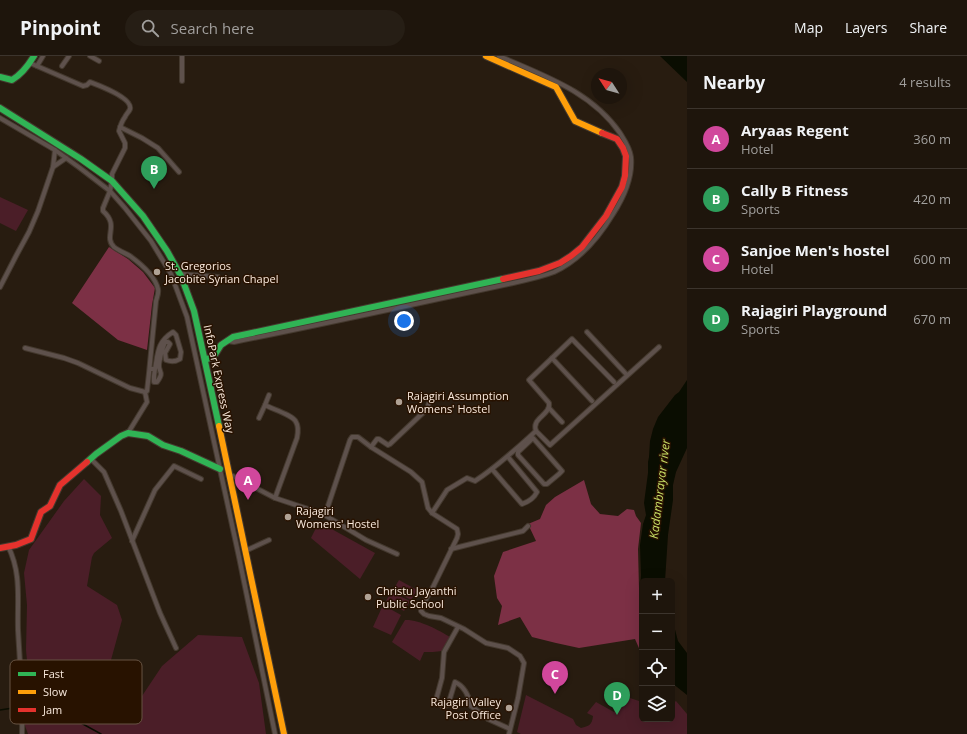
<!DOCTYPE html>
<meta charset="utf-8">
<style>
:root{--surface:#1e150c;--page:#261e15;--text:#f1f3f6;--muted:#a19f9d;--line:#3c342d;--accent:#8c9099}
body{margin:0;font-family:"Open Sans",sans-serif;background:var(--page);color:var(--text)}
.controls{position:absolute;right:12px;bottom:12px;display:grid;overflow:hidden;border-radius:6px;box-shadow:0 4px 16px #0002}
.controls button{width:36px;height:36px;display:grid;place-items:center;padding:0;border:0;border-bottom:1px solid var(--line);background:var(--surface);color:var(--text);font:20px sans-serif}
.compass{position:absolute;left:591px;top:12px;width:36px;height:36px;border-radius:50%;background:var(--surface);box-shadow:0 4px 16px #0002;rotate:306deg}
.you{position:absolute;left:404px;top:265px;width:14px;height:14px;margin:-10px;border:3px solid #fff;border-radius:50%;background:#1a73e8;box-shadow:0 0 0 6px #1a73e833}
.badge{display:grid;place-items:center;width:26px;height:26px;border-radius:50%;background:var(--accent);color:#fff;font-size:13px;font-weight:700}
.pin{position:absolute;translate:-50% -33px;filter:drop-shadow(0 1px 2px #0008)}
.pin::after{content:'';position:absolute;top:21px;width:14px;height:12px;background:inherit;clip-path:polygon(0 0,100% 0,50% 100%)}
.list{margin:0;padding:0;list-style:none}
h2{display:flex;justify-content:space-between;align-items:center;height:52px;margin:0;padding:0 16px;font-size:17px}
h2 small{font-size:13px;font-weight:400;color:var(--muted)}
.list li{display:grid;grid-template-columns:26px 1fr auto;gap:12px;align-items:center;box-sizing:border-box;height:60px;padding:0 16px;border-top:1px solid var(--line)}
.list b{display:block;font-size:15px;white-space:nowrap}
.list p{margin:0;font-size:13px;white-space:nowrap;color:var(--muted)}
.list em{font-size:13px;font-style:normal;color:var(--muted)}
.icon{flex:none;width:22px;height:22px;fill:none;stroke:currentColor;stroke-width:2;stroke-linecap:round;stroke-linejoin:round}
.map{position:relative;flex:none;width:687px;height:678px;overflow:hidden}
header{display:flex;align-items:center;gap:24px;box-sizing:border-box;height:56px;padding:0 20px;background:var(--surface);border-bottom:1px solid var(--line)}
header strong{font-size:19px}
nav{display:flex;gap:22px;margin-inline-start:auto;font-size:14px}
.search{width:280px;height:36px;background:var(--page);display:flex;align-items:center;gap:10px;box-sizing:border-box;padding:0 14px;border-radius:22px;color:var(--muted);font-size:15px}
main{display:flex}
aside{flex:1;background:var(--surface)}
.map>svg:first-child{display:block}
.green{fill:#4b1e28}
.forest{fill:#7c3045}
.water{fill:#0a0d01}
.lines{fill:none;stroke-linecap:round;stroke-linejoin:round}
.stream{stroke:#0a0d01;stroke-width:1.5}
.street-casing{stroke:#44392e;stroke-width:6}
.fast-casing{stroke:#44392e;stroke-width:8}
.slow-casing{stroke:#44392e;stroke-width:8}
.jam-casing{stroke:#44392e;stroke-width:8}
.street{stroke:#5e514c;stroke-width:4}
.fast{stroke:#30b455;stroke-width:6}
.slow{stroke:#ff9f0a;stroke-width:6}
.jam{stroke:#e5322d;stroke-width:6}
.poi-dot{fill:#b0a295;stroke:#281200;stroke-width:1.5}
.labels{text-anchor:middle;stroke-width:3;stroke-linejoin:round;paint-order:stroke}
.poi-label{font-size:11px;fill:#faeadd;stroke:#281200;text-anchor:start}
.street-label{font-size:11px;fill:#faeadd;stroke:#281200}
.water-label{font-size:12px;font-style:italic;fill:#c7df65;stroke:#281200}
.key{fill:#281200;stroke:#675342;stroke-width:1}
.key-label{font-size:11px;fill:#faeadd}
</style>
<header>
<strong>Pinpoint</strong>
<div class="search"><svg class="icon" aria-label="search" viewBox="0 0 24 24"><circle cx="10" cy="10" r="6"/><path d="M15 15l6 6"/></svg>Search here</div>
<nav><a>Map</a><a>Layers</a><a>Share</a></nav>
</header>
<main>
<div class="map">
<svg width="687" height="678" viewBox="0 0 687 678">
<rect width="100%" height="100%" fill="#281c10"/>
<!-- green -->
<g class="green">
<path d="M0,141L28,154L16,175L0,167Z"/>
<path d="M84,423L101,440L100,459L112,482L94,497L92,501L87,530L117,549L122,564L111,604L106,618L142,640L162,610L198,579L242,581L259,627L266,678H28L24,667L30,637L26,594L27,549L24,517L29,494L64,445Z"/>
<path d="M319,466L375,497L360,523L311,482Z"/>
<path d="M399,524L417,534L411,544L393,534Z"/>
<path d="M391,536L410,545L404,555L386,545Z"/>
<path d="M383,549L401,559L391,579L373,571Z"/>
<path d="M405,564C418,563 439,574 450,581L442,595L433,596H424L420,605L392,586Z"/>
<path d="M526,639L573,663L576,669L581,672C589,670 592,669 593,660L587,657L596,646L614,656L616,652L619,654L630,642L642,646V663H672V648L676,645L687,658V678H521L517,676Z"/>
</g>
<!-- forest -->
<g class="forest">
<path d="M109,191L128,203L143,216L155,232L152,249L147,294L118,284L72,247Z"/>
<path d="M584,424L591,448L600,458L618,460L627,453L634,454L636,460L641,467L638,493L639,532L642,562V599L635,583L579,592L556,587L532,581L520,561L498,569L502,550L497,542L494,520L503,496L536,485L528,468L540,463L546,449L555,441Z"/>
</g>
<!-- water -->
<g class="water">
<path d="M660,0H687V26Z"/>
<path d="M687,324V392L676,416L673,429V444L668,479L665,525H642V554L640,533L641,519L640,489L643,468L646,459L644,447L648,417V406L649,401L650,385L653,373L658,361L675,339L679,336Z"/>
<path d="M672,562L678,585L687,597V639L672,627Z"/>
</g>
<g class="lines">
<!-- stream -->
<path class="stream" d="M0,654L13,652L50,650L101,678"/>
<defs>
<g id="street">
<path d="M90,0L99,5"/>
<path d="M37,10L43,0"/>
<path d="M62,10L69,0"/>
<path d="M182,25V0"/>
<path d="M0,62L55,94L80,112L110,135L125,152L151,185L171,218L187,261L239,501L275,678"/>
<path d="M120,71L142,82L158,92L179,116"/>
<path d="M55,94L53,111L66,102"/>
<path d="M180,218L218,221"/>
<path d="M0,231L16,200L29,176L38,155L53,111"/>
<path d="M587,276L627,319"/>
<path d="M228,285L234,286C304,272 374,257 443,242C467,237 490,232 513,227C527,224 541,221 554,216C580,204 598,183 613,158C624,141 633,122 631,101C630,92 625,85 620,77C591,35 544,20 499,0"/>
<path d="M25,292L64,302L78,307L130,332L145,336L147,335L149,317L156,245C157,241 159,237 158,233C155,220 141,208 130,200C125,197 119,195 114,191C103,180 120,170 103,155V152L110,135L112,125V118L125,92V87L119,75C120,71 122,65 125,61C126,58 129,56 130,53C133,42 98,29 90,26L87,29L83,30L30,7"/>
<path d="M552,302L592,345"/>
<path d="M150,313H155C158,297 157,286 173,276L176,279L181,296L180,303C175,306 171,306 166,304L165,297L170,288L168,286H165C162,293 160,300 159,308C158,317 165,315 157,326H154V320L155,313"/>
<path d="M269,339L265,349C272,353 293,359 296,366C299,371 298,377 297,382L275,442"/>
<path d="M549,352L562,366"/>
<path d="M259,362L265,349"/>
<path d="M536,375C531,362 551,359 549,347L529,324L572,283L614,326"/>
<path d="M128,377L147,346L145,336"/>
<path d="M533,382L562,415L559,418L547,428H544L518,399V396Z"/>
<path d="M371,391L377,383H379L388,389L390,388L427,353L429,347"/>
<path d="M91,403L104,416L121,455L160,557L176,592"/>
<path d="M492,413L522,448C528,446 534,442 537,436L508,401"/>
<path d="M229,418L275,442L323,458L325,456L327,453L350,384L352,381H358L371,391L411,416L422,426L428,452L432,457L447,434L467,422L475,425C498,410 516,393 536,375L550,389L659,291"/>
<path d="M432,457L457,473L458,478L457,482L433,531L422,550L421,555L424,558L429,560L441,562L464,573L486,587L508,592L520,600L524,607L518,642L509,678"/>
<path d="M323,458L366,484L397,498"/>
<path d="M132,485L155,434L174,410L201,423"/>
<path d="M8,490C22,518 17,545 18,574C20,609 23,643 22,678"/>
<path d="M451,493L523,475L528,470"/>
<path d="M245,495L269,484"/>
<path d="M458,571L444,596L442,622L436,644L442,650L448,649L455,626C464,630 469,641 471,650L488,663L510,673"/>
</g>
<g id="fast">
<path d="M0,21L12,24C22,18 28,10 34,0"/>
<path d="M0,52L81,103L112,125L143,160L167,195L181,220L194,255L219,370"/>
<path d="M205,304L214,300L221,289L233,281L503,223"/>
<path d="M87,406L96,398L121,380L128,377L148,380L163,389L181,395L220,413"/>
</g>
<g id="slow">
<path d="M486,0L556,31L575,65L602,77"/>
<path d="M219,370L284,678"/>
</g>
<g id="jam">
<path d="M503,223L539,215L560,207L571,200L582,191L606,160L622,131L625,120L626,100L623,92L617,83L602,77"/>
<path d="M0,492L16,489L31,483L41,456L50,450L60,429L87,406"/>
</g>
</defs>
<!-- street casing -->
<use href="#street" class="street-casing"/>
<!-- fast casing -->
<use href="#fast" class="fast-casing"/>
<!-- slow casing -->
<use href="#slow" class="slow-casing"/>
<!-- jam casing -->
<use href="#jam" class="jam-casing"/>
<!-- street -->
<use href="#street" class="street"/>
<!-- fast -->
<use href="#fast" class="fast"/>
<!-- slow -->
<use href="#slow" class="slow"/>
<!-- jam -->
<use href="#jam" class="jam"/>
</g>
<!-- markers -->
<g class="poi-dot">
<circle cx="157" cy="216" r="4"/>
<circle cx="399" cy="346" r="4"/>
<circle cx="288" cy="461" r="4"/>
<circle cx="368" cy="541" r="4"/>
<circle cx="509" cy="652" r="4"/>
</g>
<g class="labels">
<!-- poi labels -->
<g class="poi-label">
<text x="165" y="214">St. Gregorios<tspan x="165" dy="13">Jacobite Syrian Chapel</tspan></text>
<text x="407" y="344">Rajagiri Assumption<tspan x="407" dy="13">Womens' Hostel</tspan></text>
<text x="296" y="459">Rajagiri<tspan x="296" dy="13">Womens' Hostel</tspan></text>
<text x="376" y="539">Christu Jayanthi<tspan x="376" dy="13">Public School</tspan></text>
<text x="501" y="650" text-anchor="end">Rajagiri Valley<tspan x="501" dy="13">Post Office</tspan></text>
</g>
<!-- street labels -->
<g class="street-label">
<text transform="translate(219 323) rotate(78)" y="4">InfoPark Express Way</text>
</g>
<!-- water labels -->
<g class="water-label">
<text transform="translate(660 433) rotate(-83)" y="4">Kadambrayar river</text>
</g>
</g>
<!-- legend -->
<rect x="10" y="604" width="132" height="64" rx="6" class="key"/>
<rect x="18" y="616" width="18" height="4" fill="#30b455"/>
<rect x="18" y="634" width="18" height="4" fill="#ff9f0a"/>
<rect x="18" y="652" width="18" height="4" fill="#e5322d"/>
<g class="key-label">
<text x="43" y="622">Fast</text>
<text x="43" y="640">Slow</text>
<text x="43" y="658">Jam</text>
</g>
</svg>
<div class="controls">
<button>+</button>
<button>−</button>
<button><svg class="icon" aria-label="locate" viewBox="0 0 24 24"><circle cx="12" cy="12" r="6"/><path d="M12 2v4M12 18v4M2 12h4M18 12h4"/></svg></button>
<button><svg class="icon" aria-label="layers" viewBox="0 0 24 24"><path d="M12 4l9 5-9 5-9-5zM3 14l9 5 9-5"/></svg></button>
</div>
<svg class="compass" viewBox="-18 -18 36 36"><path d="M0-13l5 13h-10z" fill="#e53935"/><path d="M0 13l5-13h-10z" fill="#a19f9d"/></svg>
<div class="you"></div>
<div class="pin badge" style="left:248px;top:444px;background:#d1479c">A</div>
<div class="pin badge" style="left:154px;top:133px;background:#2e9e5b">B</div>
<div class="pin badge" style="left:555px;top:638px;background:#d1479c">C</div>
<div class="pin badge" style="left:617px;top:659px;background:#2e9e5b">D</div>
</div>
<aside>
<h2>Nearby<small>4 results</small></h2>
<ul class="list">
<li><span class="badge" style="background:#d1479c">A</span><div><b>Aryaas Regent</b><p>Hotel</p></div><em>360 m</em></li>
<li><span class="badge" style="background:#2e9e5b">B</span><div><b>Cally B Fitness</b><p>Sports</p></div><em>420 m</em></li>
<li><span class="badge" style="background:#d1479c">C</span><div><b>Sanjoe Men's hostel</b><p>Hotel</p></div><em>600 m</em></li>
<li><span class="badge" style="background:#2e9e5b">D</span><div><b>Rajagiri Playground</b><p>Sports</p></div><em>670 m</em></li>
</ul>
</aside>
</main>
